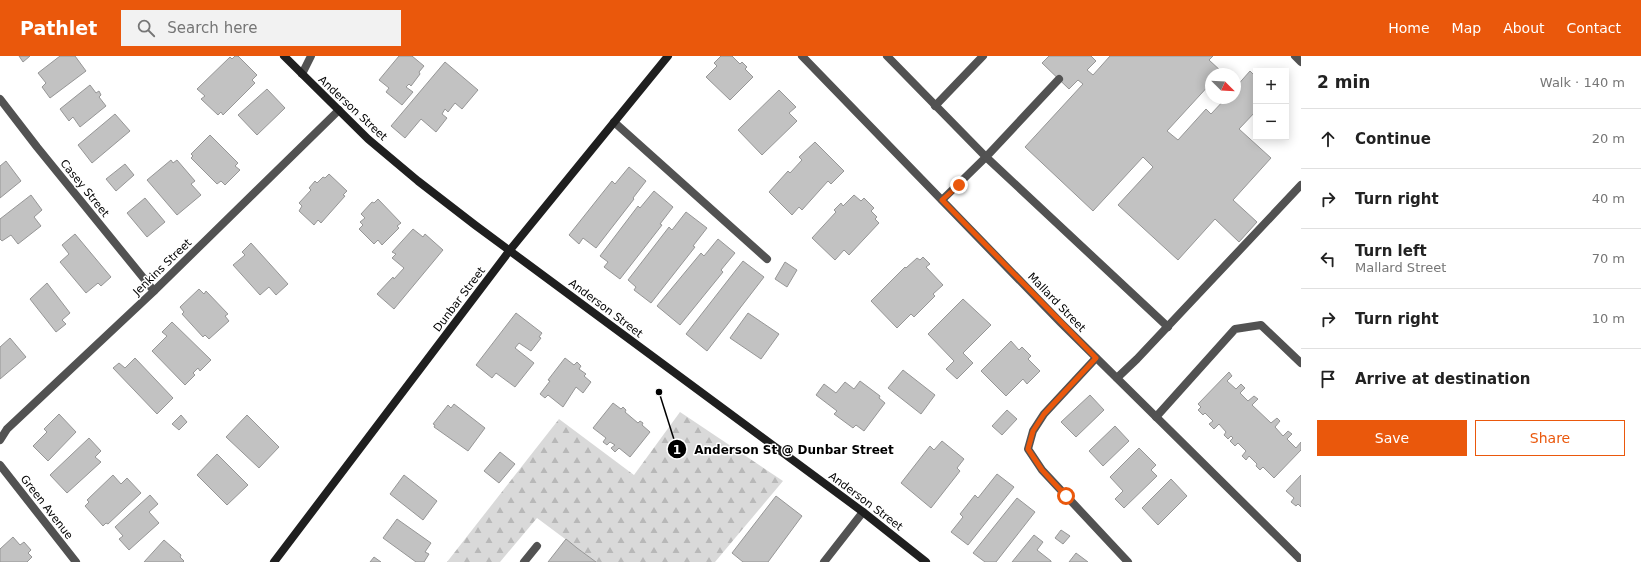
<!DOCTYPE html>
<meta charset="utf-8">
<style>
:root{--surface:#fff;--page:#f2f2f2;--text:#222;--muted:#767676;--line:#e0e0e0;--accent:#ea580c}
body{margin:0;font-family:"DejaVu Sans",sans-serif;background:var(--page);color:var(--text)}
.controls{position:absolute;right:12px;top:12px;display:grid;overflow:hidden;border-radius:0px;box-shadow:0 2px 10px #0003}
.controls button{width:36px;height:36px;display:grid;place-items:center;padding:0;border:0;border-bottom:1px solid var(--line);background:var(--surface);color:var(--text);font:20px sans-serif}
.compass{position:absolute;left:1205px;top:12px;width:36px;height:36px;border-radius:50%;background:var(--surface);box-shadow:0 2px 10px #0003;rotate:114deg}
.stop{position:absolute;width:12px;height:12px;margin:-9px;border:3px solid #ea580c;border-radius:50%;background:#fff}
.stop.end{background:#ea580c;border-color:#fff;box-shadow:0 1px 4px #0008}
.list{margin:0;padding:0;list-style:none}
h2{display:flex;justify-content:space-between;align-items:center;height:52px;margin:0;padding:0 16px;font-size:17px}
h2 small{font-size:13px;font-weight:400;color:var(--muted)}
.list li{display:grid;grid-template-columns:26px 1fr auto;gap:12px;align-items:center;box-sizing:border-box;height:60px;padding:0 16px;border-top:1px solid var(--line)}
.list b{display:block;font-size:15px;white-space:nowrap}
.list p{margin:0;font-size:13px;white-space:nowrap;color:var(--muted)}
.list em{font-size:13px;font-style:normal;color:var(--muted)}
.actions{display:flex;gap:8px;padding:12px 16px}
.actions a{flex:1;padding:9px 0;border:1px solid var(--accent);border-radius:0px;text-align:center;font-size:14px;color:var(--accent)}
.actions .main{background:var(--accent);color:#fff}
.icon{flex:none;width:22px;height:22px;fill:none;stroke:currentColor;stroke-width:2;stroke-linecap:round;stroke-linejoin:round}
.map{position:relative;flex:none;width:1301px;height:506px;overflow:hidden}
header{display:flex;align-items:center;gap:24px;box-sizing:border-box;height:56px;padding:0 20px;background:var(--accent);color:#fff}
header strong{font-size:19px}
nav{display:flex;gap:22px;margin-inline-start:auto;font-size:14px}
.search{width:280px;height:36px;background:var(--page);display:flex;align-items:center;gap:10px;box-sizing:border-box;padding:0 14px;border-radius:0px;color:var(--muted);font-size:15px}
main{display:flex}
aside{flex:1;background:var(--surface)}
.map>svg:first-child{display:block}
.forest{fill:url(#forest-firs)}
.building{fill:#c2c2c2;stroke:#969696}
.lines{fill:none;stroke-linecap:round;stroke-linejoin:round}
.lane{stroke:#525252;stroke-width:8}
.street{stroke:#525252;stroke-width:8}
.secondary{stroke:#1f1f1f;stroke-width:8}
.route{stroke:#ea580c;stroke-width:5}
.labels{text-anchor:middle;stroke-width:3;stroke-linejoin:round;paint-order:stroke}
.street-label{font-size:11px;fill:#000;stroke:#fff}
.leader{fill:none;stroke:#000;stroke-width:1.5}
.callout-dot{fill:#000;stroke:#fff;stroke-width:1.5}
.mark-label{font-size:12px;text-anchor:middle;font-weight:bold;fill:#fff}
.callout-label{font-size:12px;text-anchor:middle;font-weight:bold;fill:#000;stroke:#fff;stroke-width:3;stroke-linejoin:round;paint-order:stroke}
</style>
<header>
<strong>Pathlet</strong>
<div class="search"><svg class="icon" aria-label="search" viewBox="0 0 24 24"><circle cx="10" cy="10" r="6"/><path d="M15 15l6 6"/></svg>Search here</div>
<nav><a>Home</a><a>Map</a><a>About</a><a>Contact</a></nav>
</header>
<main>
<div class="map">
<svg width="1301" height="506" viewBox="0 0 1301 506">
<defs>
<pattern id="forest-firs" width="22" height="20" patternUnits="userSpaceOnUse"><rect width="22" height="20" fill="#d9d9d9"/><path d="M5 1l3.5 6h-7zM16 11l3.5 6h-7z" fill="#b8b8b8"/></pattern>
</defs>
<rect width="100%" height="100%" fill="#fff"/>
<!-- forest -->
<path class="forest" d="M680,356L783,425L715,506H596L537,462L500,506H447L559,363L634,419Z"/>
<!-- building -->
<g class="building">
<path d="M19,0H30L23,6Z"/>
<path d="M60,0H75L86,15L50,42L42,31L46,27L38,17Z"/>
<path d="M235,0H238L257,19L252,24L255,27L223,59L221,56L218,59L201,43L205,40L197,33L230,1L232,3Z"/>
<path d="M399,0H412L424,10L419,16L420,18L411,30L409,28L406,31L413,36L402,49L386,36L389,32L379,24Z"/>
<path d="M721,0H732L740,8L742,6L747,11L745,13L753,21L730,44L706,21L717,10L714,7Z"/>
<path d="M1049,0H1091L1096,5L1087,14L1093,19L1110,0H1213L1209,4L1222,16L1220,18H1211V27L1167,75L1178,84L1206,53L1211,58L1226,42H1235V32L1250,15L1256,21V55L1239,73L1271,102L1233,144L1257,166L1239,186L1215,163L1178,204L1118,149L1153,111L1143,101L1093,155L1025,91L1083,28L1078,24L1069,33L1042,7Z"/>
<path d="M445,6L478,34L462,53L455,47L448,56L445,53L442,58L447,62L436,76L421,63L405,82L391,70Z"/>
<path d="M90,29L96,37L99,35L101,39L99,41L106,50L80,71L73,61L69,65L60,53Z"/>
<path d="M267,33L285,52L257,79L238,59Z"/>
<path d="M779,34L796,51L789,57L797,65L762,99L738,74Z"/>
<path d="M115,58L130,75L92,107L78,89Z"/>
<path d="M210,79L238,107L235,110L240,114L225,129L221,125L217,128L191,102L193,100L191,98Z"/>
<path d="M815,86L844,115L831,128L828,125L802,154L799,151L792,159L769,136L788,115L790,117L802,104L799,101Z"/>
<path d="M171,104L173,107L177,104L195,125L191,128L201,139L177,159L147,124Z"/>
<path d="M6,105L21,125L0,142V110Z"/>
<path d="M125,108L134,119L116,135L106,123Z"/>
<path d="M629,111L646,125L633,142L634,143L596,192L583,182L579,188L569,179L612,125L615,128Z"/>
<path d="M329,118L347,135L343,139L345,140L321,167L318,164L314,169L299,155L302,150L299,147L311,134L309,132L315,125L317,127L323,121L325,122Z"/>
<path d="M654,135L673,151L660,168L662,169L620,223L604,211L608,206L600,200L638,150L640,152Z"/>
<path d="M31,139L42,154L34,161L41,170L18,188L11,179L2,185L0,183V163Z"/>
<path d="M854,139L861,145L864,142L874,152L871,155L877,161L875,163L879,167L849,199L844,194L835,204L812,182L836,156L834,154L841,147L843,150Z"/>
<path d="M145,142L165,166L147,181L127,157Z"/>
<path d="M378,143L401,167L397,170L399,172L382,189L378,184L374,188L359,173L363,169L360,166L365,162L361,158L372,146L374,147Z"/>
<path d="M686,156L707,172L693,190L695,191L651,247L634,234L636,231L628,224L669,171L672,174Z"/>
<path d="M413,173L423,181L425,178L443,194L394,253L377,238L393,221L394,223L404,212L392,202L396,198L392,196Z"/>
<path d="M75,178L111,221L101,230L98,227L86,237L60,206L69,198L62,189Z"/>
<path d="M718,183L735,197L721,214L723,216L680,269L657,250L701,197L704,200Z"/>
<path d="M251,187L288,228L276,239L269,231L260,239L233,209L245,199L242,196Z"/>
<path d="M923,201L930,208L926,211L943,229L933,238L935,240L914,261L911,258L897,272L871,245L905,211L906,212L917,202L920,204Z"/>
<path d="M743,205L764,221L707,295L686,278Z"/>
<path d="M785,206L797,214L787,231L775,223Z"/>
<path d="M47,227L70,257L62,264L66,268L56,276L30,243Z"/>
<path d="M199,233L204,238L206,235L228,258L225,260L229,265L209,283L205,279L203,281L182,258L184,256L180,251Z"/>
<path d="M963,243L991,269L963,297L973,307L957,323L946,313L954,305L928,278Z"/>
<path d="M516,257L542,277L539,281L541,282L531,295L519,287L515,292L534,307L515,331L496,317L492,322L476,309Z"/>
<path d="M748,257L779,278L761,303L730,282Z"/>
<path d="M172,266L211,304L200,315L198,312L193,317L195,319L185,329L152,295L167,280L162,276Z"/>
<path d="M10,282L26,301L0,323V291Z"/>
<path d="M1011,285L1019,294L1022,291L1031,300L1028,303L1040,315L1027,328L1023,323L1006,340L981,315Z"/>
<path d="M135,302L173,342L157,358L113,312L119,307L125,312Z"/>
<path d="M565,302L574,309L577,306L581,310L579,313L586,318L584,320L591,326L583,337L576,331L563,351L548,339L545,342L540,338L550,325L548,324Z"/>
<path d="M903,314L935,339L921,358L888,332Z"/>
<path d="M1229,316L1232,320L1227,325L1236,333L1241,328L1245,332L1240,337L1248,345L1254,340L1258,343L1252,349L1271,367L1277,362L1280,365L1275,371L1283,380L1288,375L1292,378L1287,383L1296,392L1301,386V394L1274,422L1263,411L1260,414L1256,410L1257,408L1249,400L1246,404L1242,400L1246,395L1238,387L1235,390L1230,385L1233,382L1231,380L1228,383L1224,379L1226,376L1219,368L1214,373L1209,368L1213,365L1205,357L1203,359L1198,354L1201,351L1198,348Z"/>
<path d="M860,325L880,340L879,342L885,347L864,375L856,369L853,372L834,358L837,355L816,339L824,328L836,337L845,326L854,333Z"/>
<path d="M1090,339L1104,354L1076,381L1061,366Z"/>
<path d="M613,347L621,353L623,351L626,354L625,356L638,367L640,365L643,367L642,369L650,376L630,401L619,392L615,396L611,392L615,389L610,386L607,389L603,386L606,382L593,372Z"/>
<path d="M454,348L485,372L468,395L434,371L435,369L433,368L448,349L451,352Z"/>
<path d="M1007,354L1017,363L1002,379L992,370Z"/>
<path d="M59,358L76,376L48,405L33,390L47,376L44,373Z"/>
<path d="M181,359L187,366L179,374L172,368Z"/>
<path d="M247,359L279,391L259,412L226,381Z"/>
<path d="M1115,370L1129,385L1103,410L1089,395Z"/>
<path d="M89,382L101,395L95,401L101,406L67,437L50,419Z"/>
<path d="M942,385L964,403L957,412L960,415L931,452L901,427L930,390L934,394Z"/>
<path d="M1139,392L1156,409L1151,414L1157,420L1124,452L1115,443L1123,435L1110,421Z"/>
<path d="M500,396L515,408L499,427L484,415Z"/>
<path d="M217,398L248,429L227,449L197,419Z"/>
<path d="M997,418L1014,431L968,489L951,476L963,461L960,458L975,439L978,442Z"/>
<path d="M113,419L121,428L127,422L141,437L108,468L106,467L103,470L85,450L89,446L87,444Z"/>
<path d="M404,419L437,445L423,464L390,438Z"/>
<path d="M1301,419V451L1298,448L1296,450L1291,446L1294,442L1286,435Z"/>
<path d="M1171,423L1187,440L1158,469L1142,452Z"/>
<path d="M150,439L158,448L149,456L159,467L129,494L119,483L123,480L115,471Z"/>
<path d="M776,440L802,460L768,506H743L732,497Z"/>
<path d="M1017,442L1035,456L996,506H985L973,497Z"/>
<path d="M397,463L431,487L425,496L429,498L424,506H416L383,482Z"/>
<path d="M1061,474L1070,480L1063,488L1055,482Z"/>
<path d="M1034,479L1043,486L1037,494L1051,505V506H1012Z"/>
<path d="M13,481L20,489L24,486L31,494L28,497L32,501L27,506H0V493Z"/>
<path d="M566,483L577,492L596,506H548Z"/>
<path d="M164,484L181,499L180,501L184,505L183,506H144Z"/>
<path d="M1076,497L1088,506H1069Z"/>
<path d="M374,501L381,506H370Z"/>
</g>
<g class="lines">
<!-- lane -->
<g class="lane">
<path d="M887,0L986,101L942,144"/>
<path d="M1295,0L1301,6"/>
<path d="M1059,23L986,101L1168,271"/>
<path d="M935,50L983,0"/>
<path d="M614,66L767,203"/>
<path d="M1096,302L1044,358L1033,375L1028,393L1042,414L1128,506"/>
<path d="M1117,322L1137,303L1301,129"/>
<path d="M1156,361L1235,273L1261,269L1301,307"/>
<path d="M524,506L537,490"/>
</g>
<!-- street -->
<g class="street">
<path d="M802,0L1061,267L1301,504"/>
<path d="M302,18L311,0"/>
<path d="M0,43L37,91L154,235"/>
<path d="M0,384L7,373L154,235L339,54"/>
<path d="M0,409L76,506"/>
<path d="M824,506L863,456"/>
</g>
<!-- secondary -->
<g class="secondary">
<path d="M284,0L368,83L418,125L475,169L863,456L926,506"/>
<path d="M274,506L510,194L668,0"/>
</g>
</g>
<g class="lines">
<!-- route -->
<path class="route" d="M959,129L942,144L1096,302L1044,358L1033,375L1028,393L1042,414L1066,440"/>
</g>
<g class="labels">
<!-- street labels -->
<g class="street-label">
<text transform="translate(353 52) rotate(43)" y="4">Anderson Street</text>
<text transform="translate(85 132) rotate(51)" y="4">Casey Street</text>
<text transform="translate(162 211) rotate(-44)" y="4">Jenkins Street</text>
<text transform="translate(459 243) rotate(-53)" y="4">Dunbar Street</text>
<text transform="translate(1057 246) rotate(46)" y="4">Mallard Street</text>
<text transform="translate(606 252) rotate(37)" y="4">Anderson Street</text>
<text transform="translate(866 445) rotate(37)" y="4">Anderson Street</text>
<text transform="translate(47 451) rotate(52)" y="4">Green Avenue</text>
</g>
</g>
<!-- callouts -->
<path class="leader" d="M659 336L677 393"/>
<g class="callout-dot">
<circle cx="659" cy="336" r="4"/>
<circle cx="677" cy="393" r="10"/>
</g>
<g class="mark-label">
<text x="677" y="398">1</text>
</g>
<g class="callout-label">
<text x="794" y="398">Anderson St @ Dunbar Street</text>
</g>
</svg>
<div class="controls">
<button>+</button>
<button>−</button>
</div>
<svg class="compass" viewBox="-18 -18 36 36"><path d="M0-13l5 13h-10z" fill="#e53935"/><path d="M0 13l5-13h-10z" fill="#767676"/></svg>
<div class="stop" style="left:1066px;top:440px"></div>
<div class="stop end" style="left:959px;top:129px"></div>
</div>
<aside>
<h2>2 min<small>Walk · 140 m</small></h2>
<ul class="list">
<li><svg class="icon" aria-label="ahead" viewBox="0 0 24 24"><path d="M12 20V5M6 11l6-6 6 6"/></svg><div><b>Continue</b></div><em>20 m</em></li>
<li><svg class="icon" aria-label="right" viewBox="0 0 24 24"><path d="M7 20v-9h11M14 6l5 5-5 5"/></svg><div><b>Turn right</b></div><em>40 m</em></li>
<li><svg class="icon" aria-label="left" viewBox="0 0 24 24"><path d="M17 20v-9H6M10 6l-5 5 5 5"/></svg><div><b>Turn left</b><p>Mallard Street</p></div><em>70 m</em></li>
<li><svg class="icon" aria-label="right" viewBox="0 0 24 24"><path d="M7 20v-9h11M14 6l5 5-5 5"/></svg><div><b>Turn right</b></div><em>10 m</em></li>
<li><svg class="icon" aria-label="arrive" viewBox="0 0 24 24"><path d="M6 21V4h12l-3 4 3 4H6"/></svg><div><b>Arrive at destination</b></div></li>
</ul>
<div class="actions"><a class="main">Save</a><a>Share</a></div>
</aside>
</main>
